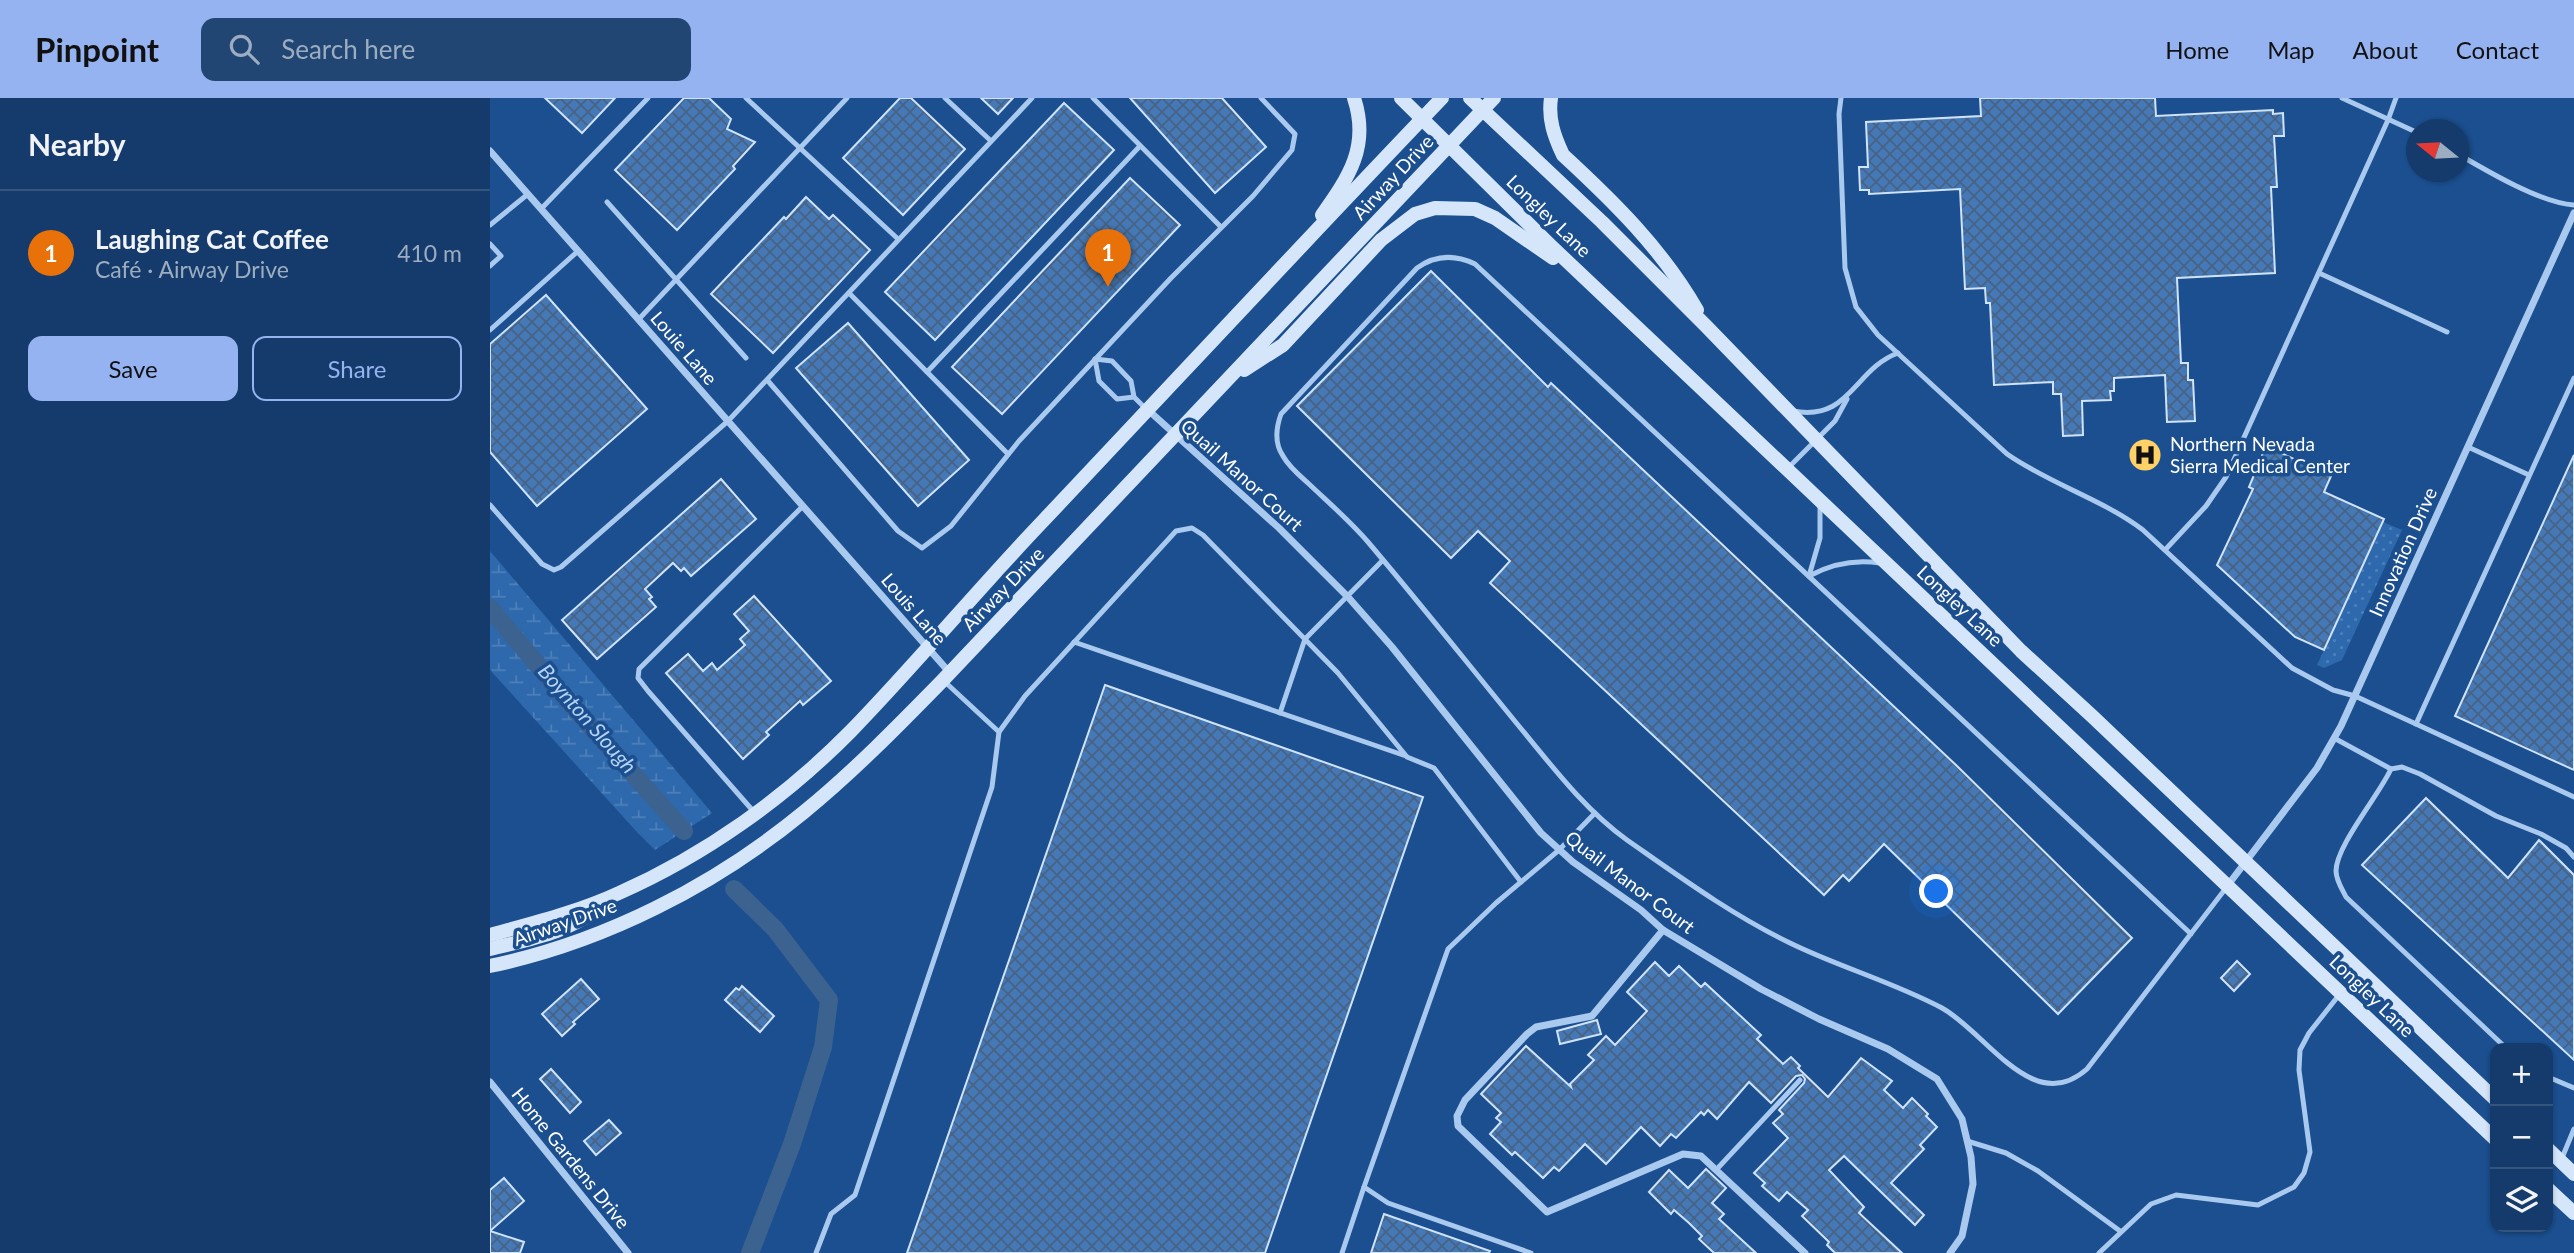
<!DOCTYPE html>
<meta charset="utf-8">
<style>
:root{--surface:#143b6b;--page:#214673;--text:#f1f3f6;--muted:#9dadc1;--line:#33557e;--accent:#95b2f1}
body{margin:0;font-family:Lato,sans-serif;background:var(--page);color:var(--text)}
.controls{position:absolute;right:21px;bottom:21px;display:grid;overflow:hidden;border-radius:14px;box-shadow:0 2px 5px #0004}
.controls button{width:63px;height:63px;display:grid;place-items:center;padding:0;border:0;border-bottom:2px solid var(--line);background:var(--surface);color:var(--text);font:35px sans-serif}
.compass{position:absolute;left:1916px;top:21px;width:63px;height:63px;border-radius:50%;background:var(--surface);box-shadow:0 2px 5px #0004;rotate:288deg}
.you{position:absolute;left:1447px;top:794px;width:24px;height:24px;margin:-18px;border:5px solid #fff;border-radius:50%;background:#1a73e8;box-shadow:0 0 0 10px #1a73e833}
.badge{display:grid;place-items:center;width:46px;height:46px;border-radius:50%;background:var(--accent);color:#fff;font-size:23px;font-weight:700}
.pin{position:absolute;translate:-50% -58px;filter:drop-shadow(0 2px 4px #0008)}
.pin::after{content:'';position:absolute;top:37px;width:24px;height:21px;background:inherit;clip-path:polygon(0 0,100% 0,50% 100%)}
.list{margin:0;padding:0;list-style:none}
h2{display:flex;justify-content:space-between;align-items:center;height:91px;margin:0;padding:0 28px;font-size:30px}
h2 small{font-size:23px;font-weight:400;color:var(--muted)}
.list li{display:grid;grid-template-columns:46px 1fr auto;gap:21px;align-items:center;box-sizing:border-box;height:126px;padding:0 28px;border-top:2px solid var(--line)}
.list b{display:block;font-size:26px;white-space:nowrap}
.list p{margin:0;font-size:23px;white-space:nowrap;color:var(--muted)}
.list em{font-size:23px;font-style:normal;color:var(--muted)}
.actions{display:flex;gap:14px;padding:21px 28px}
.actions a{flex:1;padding:16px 0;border:2px solid var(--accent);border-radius:14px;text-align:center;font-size:24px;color:var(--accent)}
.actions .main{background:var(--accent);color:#111}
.icon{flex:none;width:38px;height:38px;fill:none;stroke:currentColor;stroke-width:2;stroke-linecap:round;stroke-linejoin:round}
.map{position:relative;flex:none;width:2084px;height:1155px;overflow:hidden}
header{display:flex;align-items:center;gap:42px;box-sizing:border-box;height:98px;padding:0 35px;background:var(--accent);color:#111}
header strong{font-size:33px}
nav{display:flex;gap:38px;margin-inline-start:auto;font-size:24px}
.search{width:490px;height:63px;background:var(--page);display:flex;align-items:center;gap:18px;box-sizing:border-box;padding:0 24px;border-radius:14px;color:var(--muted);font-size:26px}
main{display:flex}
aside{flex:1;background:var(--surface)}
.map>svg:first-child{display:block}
.grass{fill:url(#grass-dots)}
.wetland{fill:url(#wetland-marsh)}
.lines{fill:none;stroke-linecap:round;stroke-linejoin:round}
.canal{stroke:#3c6290;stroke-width:18}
.building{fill:url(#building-cross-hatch);stroke:#cfe3fa;stroke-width:2}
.lane{stroke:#a9c9ee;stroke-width:5}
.street{stroke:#a9c9ee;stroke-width:7}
.secondary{stroke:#d6e6fa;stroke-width:14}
.labels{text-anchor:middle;stroke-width:7;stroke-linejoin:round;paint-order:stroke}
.street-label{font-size:19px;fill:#fff;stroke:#1b4f8f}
.poi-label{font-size:19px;fill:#fff;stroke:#1b4f8f;text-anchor:start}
.water-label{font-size:21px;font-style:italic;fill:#b5d3f5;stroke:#1b4f8f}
</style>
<header>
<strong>Pinpoint</strong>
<div class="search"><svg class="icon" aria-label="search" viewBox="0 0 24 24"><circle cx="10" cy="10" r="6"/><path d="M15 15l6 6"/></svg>Search here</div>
<nav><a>Home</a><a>Map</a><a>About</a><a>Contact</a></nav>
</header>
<main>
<aside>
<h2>Nearby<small></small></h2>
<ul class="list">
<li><span class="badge" style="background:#e8710a">1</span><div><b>Laughing Cat Coffee</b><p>Café · Airway Drive</p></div><em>410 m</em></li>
</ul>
<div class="actions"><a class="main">Save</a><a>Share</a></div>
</aside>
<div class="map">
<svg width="2084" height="1155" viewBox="0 0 2084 1155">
<defs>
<pattern id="grass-dots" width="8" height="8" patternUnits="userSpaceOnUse" patternTransform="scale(1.75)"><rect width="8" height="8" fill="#2e69ad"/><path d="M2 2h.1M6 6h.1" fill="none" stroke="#4d80b9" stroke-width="1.8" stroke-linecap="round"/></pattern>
<pattern id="wetland-marsh" width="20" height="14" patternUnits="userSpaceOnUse" patternTransform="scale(1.75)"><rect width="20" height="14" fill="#2e69ad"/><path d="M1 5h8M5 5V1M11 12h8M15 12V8" fill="none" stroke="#4d80b9"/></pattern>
<pattern id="building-cross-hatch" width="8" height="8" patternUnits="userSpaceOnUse" patternTransform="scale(1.75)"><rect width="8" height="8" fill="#4478b7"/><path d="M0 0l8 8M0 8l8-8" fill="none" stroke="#486282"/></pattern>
</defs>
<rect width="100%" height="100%" fill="#1b4f8f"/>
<!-- grass -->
<path class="grass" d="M1893,424L1912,432L1852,562L1834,570L1827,567Z"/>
<!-- wetland -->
<path class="wetland" d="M0,453L222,715L165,752L146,733L0,572Z"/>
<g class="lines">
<!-- canal -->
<g class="canal">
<path d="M0,510L76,601L194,733"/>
<path d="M244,791L285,831L339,902L333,949L302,1046L260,1155"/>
</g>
</g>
<!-- building -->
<g class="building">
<path d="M55,0H125L92,35Z"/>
<path d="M194,0H219L241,21L237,31L265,44L243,68L245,71L187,132L125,72Z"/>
<path d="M410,0H421L475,51L413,117L353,60Z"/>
<path d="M491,0H523L508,16Z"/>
<path d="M640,0H732L776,49L725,95Z"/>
<path d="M1490,0H1665L1666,18L1783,12V16L1793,15L1794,38H1784L1787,89H1781L1785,175L1687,180L1691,265H1698V282H1703L1705,323L1677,324L1675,277L1624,280V293H1620L1621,302L1592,303L1593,337L1573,338L1571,296H1563V284L1504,287L1500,205H1496L1495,190L1475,191L1470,91L1379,96V92H1370L1369,69H1378L1376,24L1491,18Z"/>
<path d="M574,5L624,52L445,242L395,194Z"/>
<path d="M640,80L690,127L512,316L462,269Z"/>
<path d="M316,99L339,121L343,117L380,152L283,255L221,196L294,119L296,121Z"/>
<path d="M941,173L1058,289L1061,285L1467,668L1642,840L1568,916L1394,746L1359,783L1353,777L1334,797L1000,485L1020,463L988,433L961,460L807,308Z"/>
<path d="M56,197L157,311L47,408L0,354V246Z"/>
<path d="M358,225L479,362L428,408L306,270Z"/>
<path d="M1776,348L1841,378L1834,394L1894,421L1834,552L1805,539L1727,467L1763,391L1759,389Z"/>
<path d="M2084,357V672L1965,618Z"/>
<path d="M231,381L266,421L201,478L194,470L191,473L183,465L155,491L162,499L159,501L166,509L107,561L72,522Z"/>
<path d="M264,498L341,583L313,607L310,603L276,634L279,637L253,661L176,575L198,556L213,573L222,565L227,572L255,547L250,541L259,533L244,516Z"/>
<path d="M615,587L933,699L775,1155H417Z"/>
<path d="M1936,700L2018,780L2049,742L2084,777V962L1872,767Z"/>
<path d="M1747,863L1760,876L1744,893L1731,880Z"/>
<path d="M1165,864L1179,878L1189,868L1211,889L1215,885L1271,937L1267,941L1293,966L1301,959L1310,968L1308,970L1338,999L1371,960L1402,983L1394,992L1413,1010L1422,1000L1438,1016L1436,1018L1447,1029L1430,1047L1434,1051L1401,1085L1434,1117L1425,1127L1354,1058L1339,1072L1374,1109L1369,1115L1412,1155H1345L1337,1147L1339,1144L1312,1118L1318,1112L1297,1094L1289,1103L1272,1088L1275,1085L1264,1075L1298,1040L1283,1025L1293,1016L1289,1012L1314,985L1315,981L1312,977L1306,978L1281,1005L1259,984L1227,1021L1218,1012L1214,1017L1211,1014L1186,1040L1181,1036L1170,1048L1151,1029L1116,1066L1095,1046L1069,1073L1064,1069L1053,1080L1025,1054L1022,1057L1000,1036L1011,1024L1006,1020L1011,1015L991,996L1036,948L1081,989L1080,986L1104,962L1098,957L1116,938L1125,947L1157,913L1137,894Z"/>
<path d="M91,881L109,901L83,924L85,926L72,938L52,916Z"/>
<path d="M252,888L284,918L270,934L235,902L246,890L249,892Z"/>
<path d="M1107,922L1111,936L1070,946L1067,933Z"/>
<path d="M61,971L91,1004L80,1015L50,981Z"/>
<path d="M119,1022L131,1035L106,1057L94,1043Z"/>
<path d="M1216,1071L1236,1090L1222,1105L1234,1116L1229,1121L1266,1155H1224L1209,1141L1212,1138L1199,1125L1184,1112L1181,1116L1159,1094L1179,1072L1198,1090Z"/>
<path d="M14,1080L34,1103L0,1133V1092Z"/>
<path d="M894,1116L1000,1153L999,1155H881Z"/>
<path d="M0,1133L34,1144L30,1155H0Z"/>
</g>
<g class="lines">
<!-- lane -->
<g class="lane">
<path d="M256,0L408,141"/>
<path d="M455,0L501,43"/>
<path d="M603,0L731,129"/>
<path d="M1351,0L1349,16L1355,170L1366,209L1388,237L1517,356C1560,386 1612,401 1653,432L1802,570L1843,592L1865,598L1926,626L2084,280"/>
<path d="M1852,0L1926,34"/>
<path d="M1968,56C1997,73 2051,105 2084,107"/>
<path d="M117,104L256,260"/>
<path d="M51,111L158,0"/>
<path d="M0,127L38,96"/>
<path d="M0,146L11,158L0,168"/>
<path d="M1829,175L1957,234"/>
<path d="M359,195L518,356"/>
<path d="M148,222L357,0"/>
<path d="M0,232L88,153"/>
<path d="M437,274L650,48"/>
<path d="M278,283L408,433L432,450L461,428L529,343L681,180L763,98L802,52L805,36L771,0"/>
<path d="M644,299L627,301L609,283L605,261L622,263L641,283L644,299L655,310"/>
<path d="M1303,313C1360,324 1364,271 1408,255"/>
<path d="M1978,349L2039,377"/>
<path d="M1298,370L1345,323L1357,301"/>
<path d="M0,407L52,466L64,472L71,469L238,323L542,0"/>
<path d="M1675,452L1716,408L1736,379L1898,22L1906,0"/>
<path d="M1319,478C1341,466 1364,461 1390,465"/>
<path d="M1319,478L1330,440V409"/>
<path d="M584,544L916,658"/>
<path d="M790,615L815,541L893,462"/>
<path d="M1926,626L2084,699"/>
<path d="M509,634L535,598L686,433L702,430L713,437L848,575L917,659L944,670L1031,784"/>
<path d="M1844,640L1901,671"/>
<path d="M264,714L158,593L148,580L149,571L313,408"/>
<path d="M1701,836L985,166C964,156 945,157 927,170L791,316C786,330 784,345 793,358C799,369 810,378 819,386C839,405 860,423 878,444C929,504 978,566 1028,627C1062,668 1094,711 1137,742C1190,779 1242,817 1300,845C1349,869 1403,884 1452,910C1497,935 1543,1019 1597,971L1736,790"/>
<path d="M2016,950L1856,799C1852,791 1846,782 1846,773C1846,748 1889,697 1901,671L1912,669L1930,676L2006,718L2051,736L2076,750L2084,759"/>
<path d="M2058,979L2084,990"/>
<path d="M1477,1043L1516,1055L1548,1073L1630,1133"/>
<path d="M2072,1060L2084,1031"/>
<path d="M1226,1072L1310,982"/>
<path d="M326,1155L341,1116L365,1097L502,689L509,634L455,584"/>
<path d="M852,1155L874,1089"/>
<path d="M1041,1155L898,1105L874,1089L958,851L1006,805L1069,752L1105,715"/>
<path d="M1609,1155L1661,1106L1686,1097L1768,1107L1804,1089L1814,1075L1820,1054L1809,972L1810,952L1819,935L1849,897"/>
</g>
<!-- street -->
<g class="street">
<path d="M0,53L460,575"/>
<path d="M658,312L789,430L858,499L902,549L1051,735L1083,764L1151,812L1173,832L1271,891L1329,921L1398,951L1447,981L1472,1021L1481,1059L1483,1086L1472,1138L1460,1155"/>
<path d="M1738,787L1827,670L1851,628L2084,115"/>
<path d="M1173,832L1102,918L1046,929L1037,936L975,1002L967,1018L968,1028L1057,1114L1193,1056L1211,1058L1315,1155"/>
<path d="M0,984L138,1155"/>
</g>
<!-- secondary -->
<g class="secondary">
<path d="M911,0L1061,148L2005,1041"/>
<path d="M980,0L1112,124L1216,228L1531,553L1602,618L2005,1001"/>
<path d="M1061,0C1058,21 1064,38 1073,57C1124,104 1172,151 1207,212"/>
<path d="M832,117C859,79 880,48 864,0"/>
<path d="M754,272L793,247L891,142L925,116L945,110L985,111L1005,120L1063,160"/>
<path d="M0,837C43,825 88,814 129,795C215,757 295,700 361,633C427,565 487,492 553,423C686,282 818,140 952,0"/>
<path d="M0,851C44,840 77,835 114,807"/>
<path d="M0,868C114,844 224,788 314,714C363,674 408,628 453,582L1004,0"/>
<path d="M2058,1051L2084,1076"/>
<path d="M2058,1091L2084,1115"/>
</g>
</g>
<!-- icons -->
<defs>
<symbol id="hospital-disc" viewBox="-11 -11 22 22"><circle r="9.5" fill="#ffd166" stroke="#1b4f8f"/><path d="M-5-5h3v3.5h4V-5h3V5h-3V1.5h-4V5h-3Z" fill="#111"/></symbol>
</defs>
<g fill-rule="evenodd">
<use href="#hospital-disc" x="1636" y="338" width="38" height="38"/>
</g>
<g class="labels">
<!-- street labels -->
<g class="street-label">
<text transform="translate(903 79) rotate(-47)" y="7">Airway Drive</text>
<text transform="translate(1059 118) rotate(44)" y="7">Longley Lane</text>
<text transform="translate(194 250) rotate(49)" y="7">Louie Lane</text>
<text transform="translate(752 377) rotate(42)" y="7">Quail Manor Court</text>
<text transform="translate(1913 454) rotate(-66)" y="7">Innovation Drive</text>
<text transform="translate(513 491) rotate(-46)" y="7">Airway Drive</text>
<text transform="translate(1470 508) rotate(43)" y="7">Longley Lane</text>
<text transform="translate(424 511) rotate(49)" y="7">Louis Lane</text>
<text transform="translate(1140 784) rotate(37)" y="7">Quail Manor Court</text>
<text transform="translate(75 824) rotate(-19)" y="7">Airway Drive</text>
<text transform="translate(1882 898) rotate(44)" y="7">Longley Lane</text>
<text transform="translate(81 1060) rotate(51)" y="7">Home Gardens Drive</text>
</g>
<!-- poi labels -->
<g class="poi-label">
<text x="1680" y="353">Northern Nevada<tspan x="1680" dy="22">Sierra Medical Center</tspan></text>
</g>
<!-- water labels -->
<g class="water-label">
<text transform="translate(97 621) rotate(49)" y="7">Boynton Slough</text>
</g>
</g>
</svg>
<div class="controls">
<button>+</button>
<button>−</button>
<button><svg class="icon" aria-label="layers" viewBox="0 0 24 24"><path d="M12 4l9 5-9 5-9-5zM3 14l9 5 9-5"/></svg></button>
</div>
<svg class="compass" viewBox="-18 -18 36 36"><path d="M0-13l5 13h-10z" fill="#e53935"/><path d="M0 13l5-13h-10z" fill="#9dadc1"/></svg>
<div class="you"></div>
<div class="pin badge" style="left:618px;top:189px;background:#e8710a">1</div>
</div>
</main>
